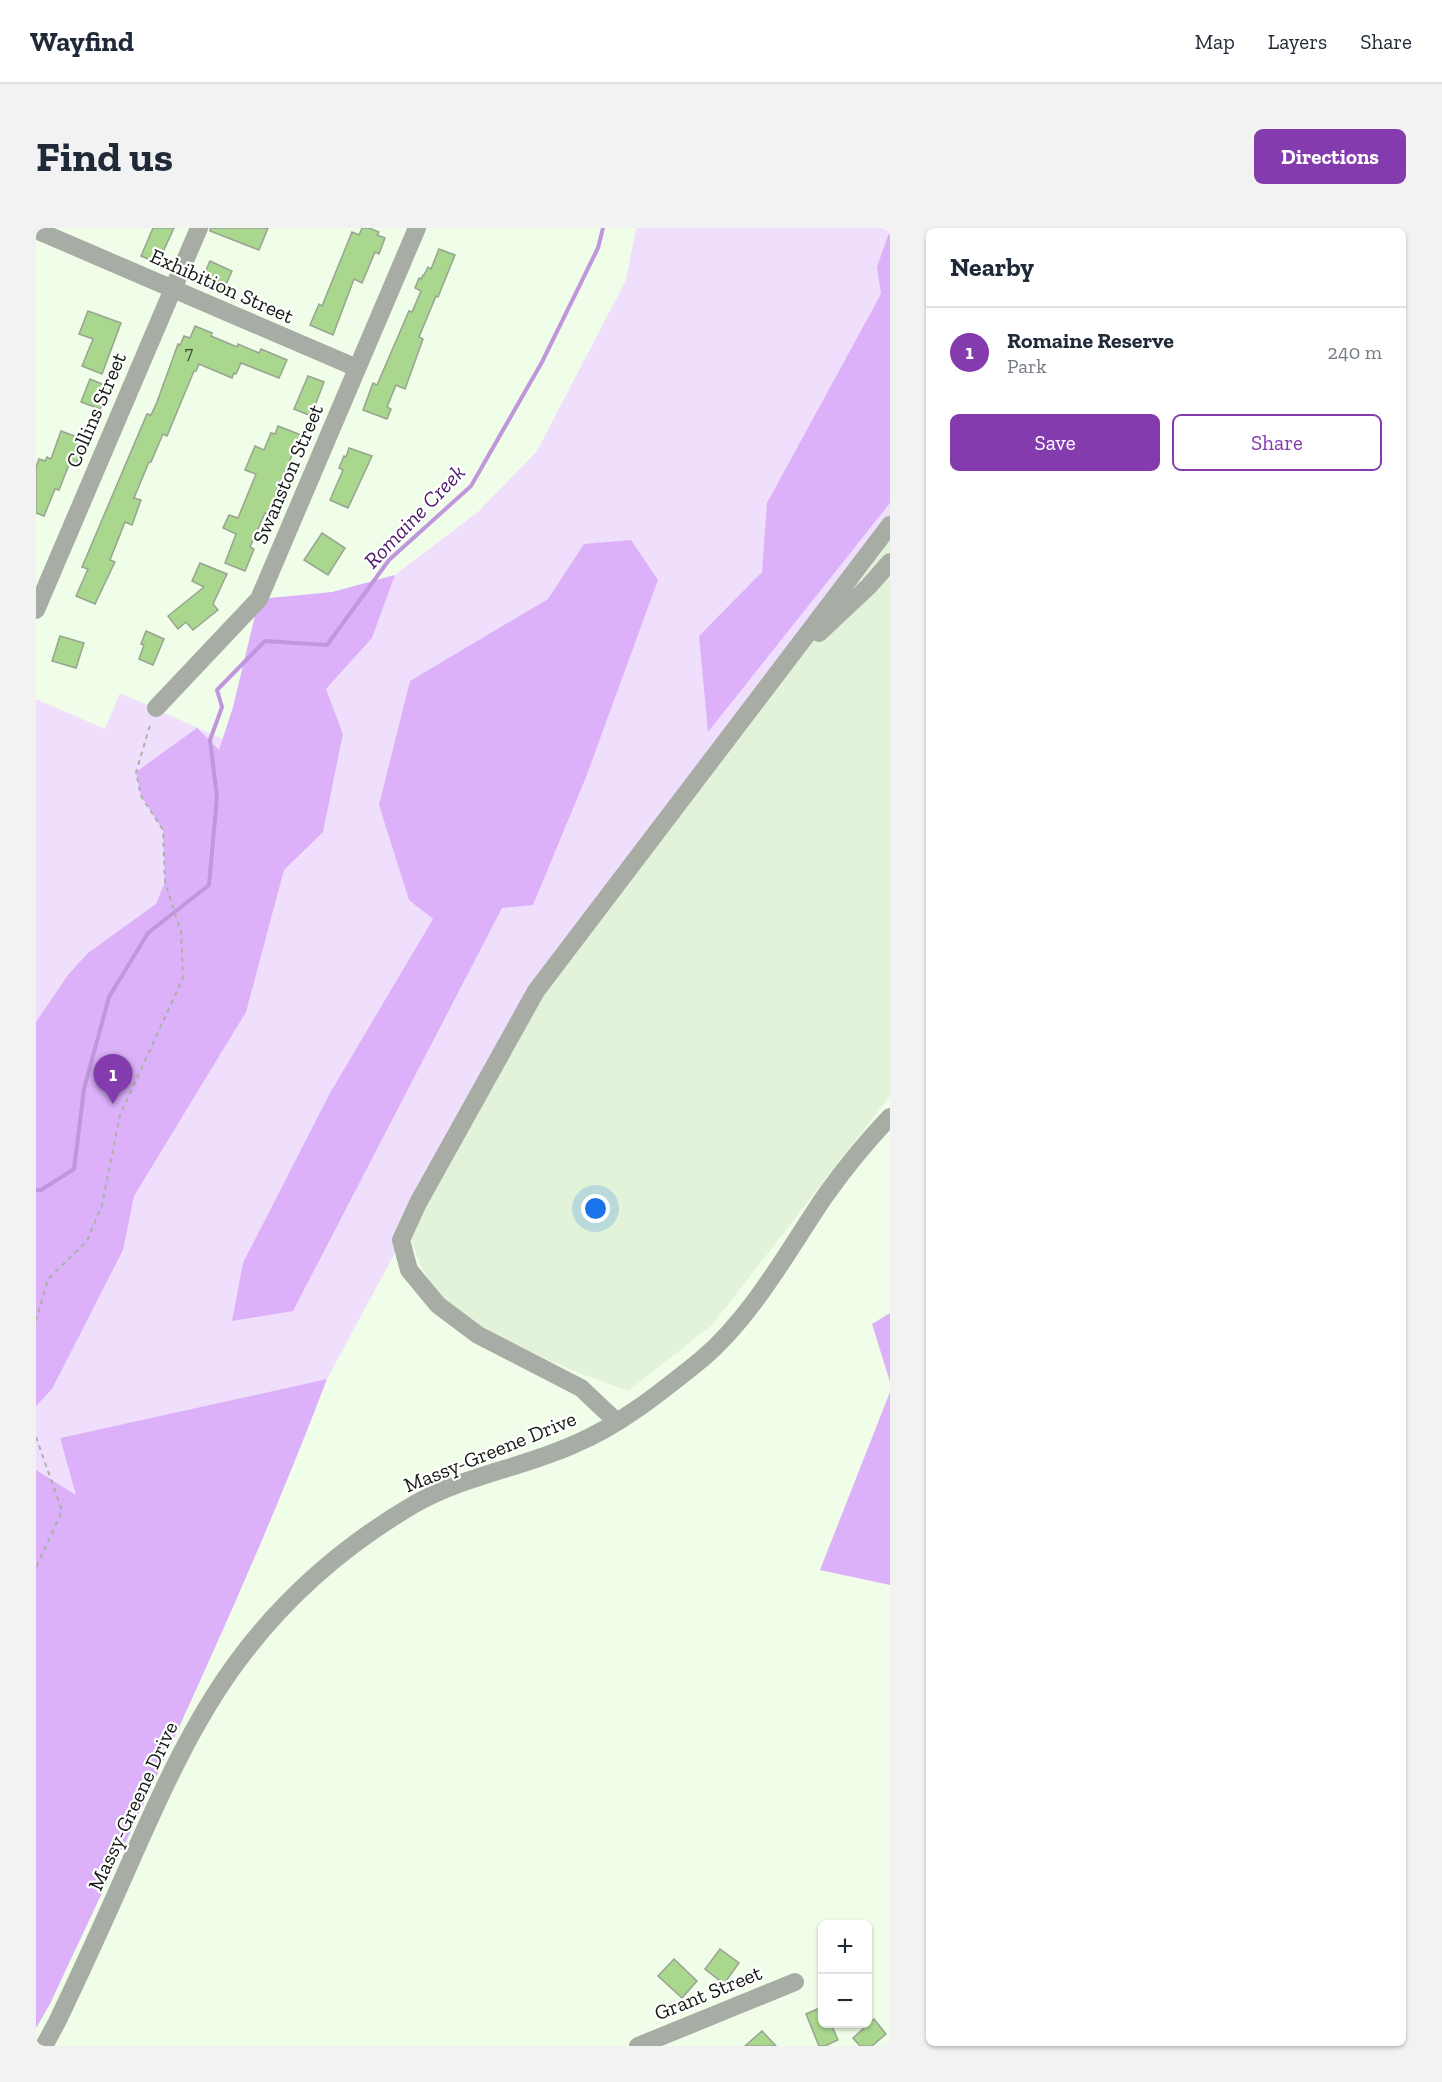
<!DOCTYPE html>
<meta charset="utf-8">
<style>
:root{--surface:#fff;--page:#f2f2f3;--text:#1f2937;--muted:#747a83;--line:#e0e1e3;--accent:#843bad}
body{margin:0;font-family:"Zilla Slab",serif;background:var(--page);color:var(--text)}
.controls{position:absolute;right:18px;bottom:18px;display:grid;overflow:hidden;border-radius:9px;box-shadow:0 2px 4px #0004}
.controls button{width:54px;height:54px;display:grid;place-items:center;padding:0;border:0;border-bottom:2px solid var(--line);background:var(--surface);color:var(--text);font:30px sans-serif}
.you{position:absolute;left:560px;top:981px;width:21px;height:21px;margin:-15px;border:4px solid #fff;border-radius:50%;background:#1a73e8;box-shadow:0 0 0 9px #1a73e833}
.badge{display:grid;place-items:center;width:39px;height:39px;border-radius:50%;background:var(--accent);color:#fff;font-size:20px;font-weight:700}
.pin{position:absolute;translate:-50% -50px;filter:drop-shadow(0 2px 3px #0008)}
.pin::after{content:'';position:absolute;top:32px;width:21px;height:18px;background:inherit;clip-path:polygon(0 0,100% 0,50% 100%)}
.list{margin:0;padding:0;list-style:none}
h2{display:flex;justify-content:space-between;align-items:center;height:78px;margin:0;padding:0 24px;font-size:26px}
h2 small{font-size:20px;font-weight:400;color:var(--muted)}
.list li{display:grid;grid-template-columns:39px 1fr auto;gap:18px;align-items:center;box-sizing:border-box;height:90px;padding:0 24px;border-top:2px solid var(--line)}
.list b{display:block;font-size:22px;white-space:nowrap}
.list p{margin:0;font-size:20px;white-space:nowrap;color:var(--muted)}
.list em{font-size:20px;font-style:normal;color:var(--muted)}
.actions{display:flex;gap:12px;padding:18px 24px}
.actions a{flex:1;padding:14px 0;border:2px solid var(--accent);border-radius:9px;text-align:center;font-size:21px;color:var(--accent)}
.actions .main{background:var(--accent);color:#fff}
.map{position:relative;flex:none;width:854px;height:1818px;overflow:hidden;border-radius:9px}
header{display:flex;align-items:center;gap:36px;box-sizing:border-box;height:84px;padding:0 30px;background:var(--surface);border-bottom:2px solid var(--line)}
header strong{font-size:28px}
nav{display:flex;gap:33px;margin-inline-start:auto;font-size:21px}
.intro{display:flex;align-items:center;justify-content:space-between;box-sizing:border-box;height:144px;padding:0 36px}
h1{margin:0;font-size:42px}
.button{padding:15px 27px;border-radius:9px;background:var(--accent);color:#fff;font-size:21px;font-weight:700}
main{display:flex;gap:36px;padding:0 36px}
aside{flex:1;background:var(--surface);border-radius:9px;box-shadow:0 2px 4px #0004}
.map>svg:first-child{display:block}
.built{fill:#e2f3d9}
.green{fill:#efdffc}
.forest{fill:#dcb1fa}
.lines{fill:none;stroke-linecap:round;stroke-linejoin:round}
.stream{stroke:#c096dd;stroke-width:4}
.building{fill:#a8d78d;stroke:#98a492;stroke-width:1.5}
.path{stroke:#a9b3a4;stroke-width:2;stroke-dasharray:4.5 4.5;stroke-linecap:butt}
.minor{stroke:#a7ada5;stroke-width:18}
.labels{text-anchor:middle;stroke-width:4.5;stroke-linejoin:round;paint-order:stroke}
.number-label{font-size:18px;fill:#3a4932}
.street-label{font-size:21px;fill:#161a14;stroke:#fff}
.water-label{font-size:22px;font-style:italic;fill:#50196d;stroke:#fff}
</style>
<header>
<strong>Wayfind</strong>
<nav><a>Map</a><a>Layers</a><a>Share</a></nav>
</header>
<div class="intro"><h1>Find us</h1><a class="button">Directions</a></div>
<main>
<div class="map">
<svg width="854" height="1818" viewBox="0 0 854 1818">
<rect width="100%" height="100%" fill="#f0fde9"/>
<!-- built -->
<path class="built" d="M854,303V868L676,1097L592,1163L538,1143L448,1103L408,1075L385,1039L375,1011L382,975L500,763Z"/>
<!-- green -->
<path class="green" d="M600,0H854V297L500,763L291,1151L24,1210L41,1267L0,1364V471L69,501L84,465L296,560L307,506L290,461L336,410L359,347L443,283L501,223L590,52Z"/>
<!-- forest -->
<g class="forest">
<path d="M854,2V275L672,504L663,408L726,344L731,275L845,66L841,39Z"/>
<path d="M595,312L622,352L550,549L497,677L466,680L257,1083L196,1093L207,1035L294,865L397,691L373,672L343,577L374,453L512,371L548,316Z"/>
<path d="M359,347L336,410L290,461L307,506L287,604L248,642L210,784L98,968L87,1022L16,1161L0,1178V794L32,747L52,725L120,676L129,654L127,602L105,568L100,544L161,500L183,522L197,479L223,371L296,364Z"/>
<path d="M854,1085V1154L836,1096Z"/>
<path d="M291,1151C210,1364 110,1570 14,1776L0,1800V1242L40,1267L24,1210Z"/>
<path d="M854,1164V1357L784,1342Z"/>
</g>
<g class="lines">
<!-- stream -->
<path class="stream" d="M0,962H5L38,941L48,861L73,769L112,705L173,657L181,569L174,512L186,479L181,462L229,413L291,417L353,332L435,258L506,134L562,20L567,0"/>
</g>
<!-- building -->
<g class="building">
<path d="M117,0H138L122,35L105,28Z"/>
<path d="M174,0H232L223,22L174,3Z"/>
<path d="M326,0H333L343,4L341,7L349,10L343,26L339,24L326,55L318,51L297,107L274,97L283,76L286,78L316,4L323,7Z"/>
<path d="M403,21L419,27L402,69L400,68L383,109L387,111L369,161L360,157L351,179L355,181L351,191L327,182L337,155L341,157L373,83L376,84L385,63L379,60L383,50L385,51L387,47H388L392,39L395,41Z"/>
<path d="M174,33L196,43L186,65L164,56Z"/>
<path d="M52,83L85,95L66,146L46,138L57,111L43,106Z"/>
<path d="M159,98L176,105L175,108L201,119L202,116L223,125L225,121L251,132L243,150L205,135L200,146L198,145L196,150L163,136L160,143H158L131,208L127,206L115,234H113L98,270L105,272L96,297L89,294L74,332L79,334L59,376L40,368L52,341L46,339L111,186L115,187L121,174L142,116L144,117L148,108L154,110Z"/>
<path d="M272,148L288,154L275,188L258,181Z"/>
<path d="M54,151L73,159L64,181L45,174Z"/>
<path d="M242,198L265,207L239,266L244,268L236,287L229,285L214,319L218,321L209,343L189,335L200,306L187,300L193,287L202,290L220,246L209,242L219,218L228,222L235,205L239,206Z"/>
<path d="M25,203L49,212L40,236L34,234L23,262L19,261L8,288L0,285V239L3,231L9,233L11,229L15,231Z"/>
<path d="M313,220L336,228L312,280L294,272L307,242L303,240L308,228L310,229Z"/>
<path d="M286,305L309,320L292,347L268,332Z"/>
<path d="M164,335L191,346L177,376L182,382L157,402L150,394L142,401L132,388L168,359L156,353Z"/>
<path d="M110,403L128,411L117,437L103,431L108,417L105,416Z"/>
<path d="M24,408L48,415L40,440L16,433Z"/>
<path d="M684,1721L703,1735L688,1756L669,1741Z"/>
<path d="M638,1731L661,1753L646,1770L622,1748Z"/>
<path d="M786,1779V1796H795L802,1812L789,1818H783L770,1786Z"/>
<path d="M838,1791L850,1806L836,1818H824L817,1810Z"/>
<path d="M726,1803L740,1818H709Z"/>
</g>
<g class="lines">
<!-- path -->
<g class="path">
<path d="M0,1093L12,1051L51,1013L66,977L84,887L147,750L145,704L129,654L127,602L105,568L100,544L115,494"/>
<path d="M0,1209L26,1283L0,1340"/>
</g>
<!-- minor -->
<g class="minor">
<path d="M0,2L321,140"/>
<path d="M0,382L163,0"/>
<path d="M783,405L833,358L854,334"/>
<path d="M120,480L223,371L381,0"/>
<path d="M581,1194L545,1160L442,1107L402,1077L373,1042L365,1012L382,975L500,763L854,297"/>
<path d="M8,1818L21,1794C46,1742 70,1689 93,1637C124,1567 156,1495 201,1434C248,1370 309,1317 377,1277C427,1248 486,1240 539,1216C586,1196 626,1163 666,1131C716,1089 753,1021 789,968C809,940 830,914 854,889"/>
<path d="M602,1818L759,1754"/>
</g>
</g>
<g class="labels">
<!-- number labels -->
<g class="number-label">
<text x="153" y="131">7</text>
</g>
<!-- street labels -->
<g class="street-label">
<text transform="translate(186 58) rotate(24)" y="7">Exhibition Street</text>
<text transform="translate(60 182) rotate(-67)" y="7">Collins Street</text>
<text transform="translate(252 246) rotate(-67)" y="7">Swanston Street</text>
<text transform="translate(454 1224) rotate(-22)" y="7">Massy-Greene Drive</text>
<text transform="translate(97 1578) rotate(-65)" y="7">Massy-Greene Drive</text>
<text transform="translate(672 1765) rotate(-22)" y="7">Grant Street</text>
</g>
<!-- water labels -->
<g class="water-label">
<text transform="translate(378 288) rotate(-46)" y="8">Romaine Creek</text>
</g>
</g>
</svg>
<div class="controls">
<button>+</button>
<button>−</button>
</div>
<div class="you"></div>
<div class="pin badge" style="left:77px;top:876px">1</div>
</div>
<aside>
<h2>Nearby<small></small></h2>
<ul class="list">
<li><span class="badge">1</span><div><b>Romaine Reserve</b><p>Park</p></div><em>240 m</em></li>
</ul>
<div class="actions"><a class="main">Save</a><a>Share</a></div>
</aside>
</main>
